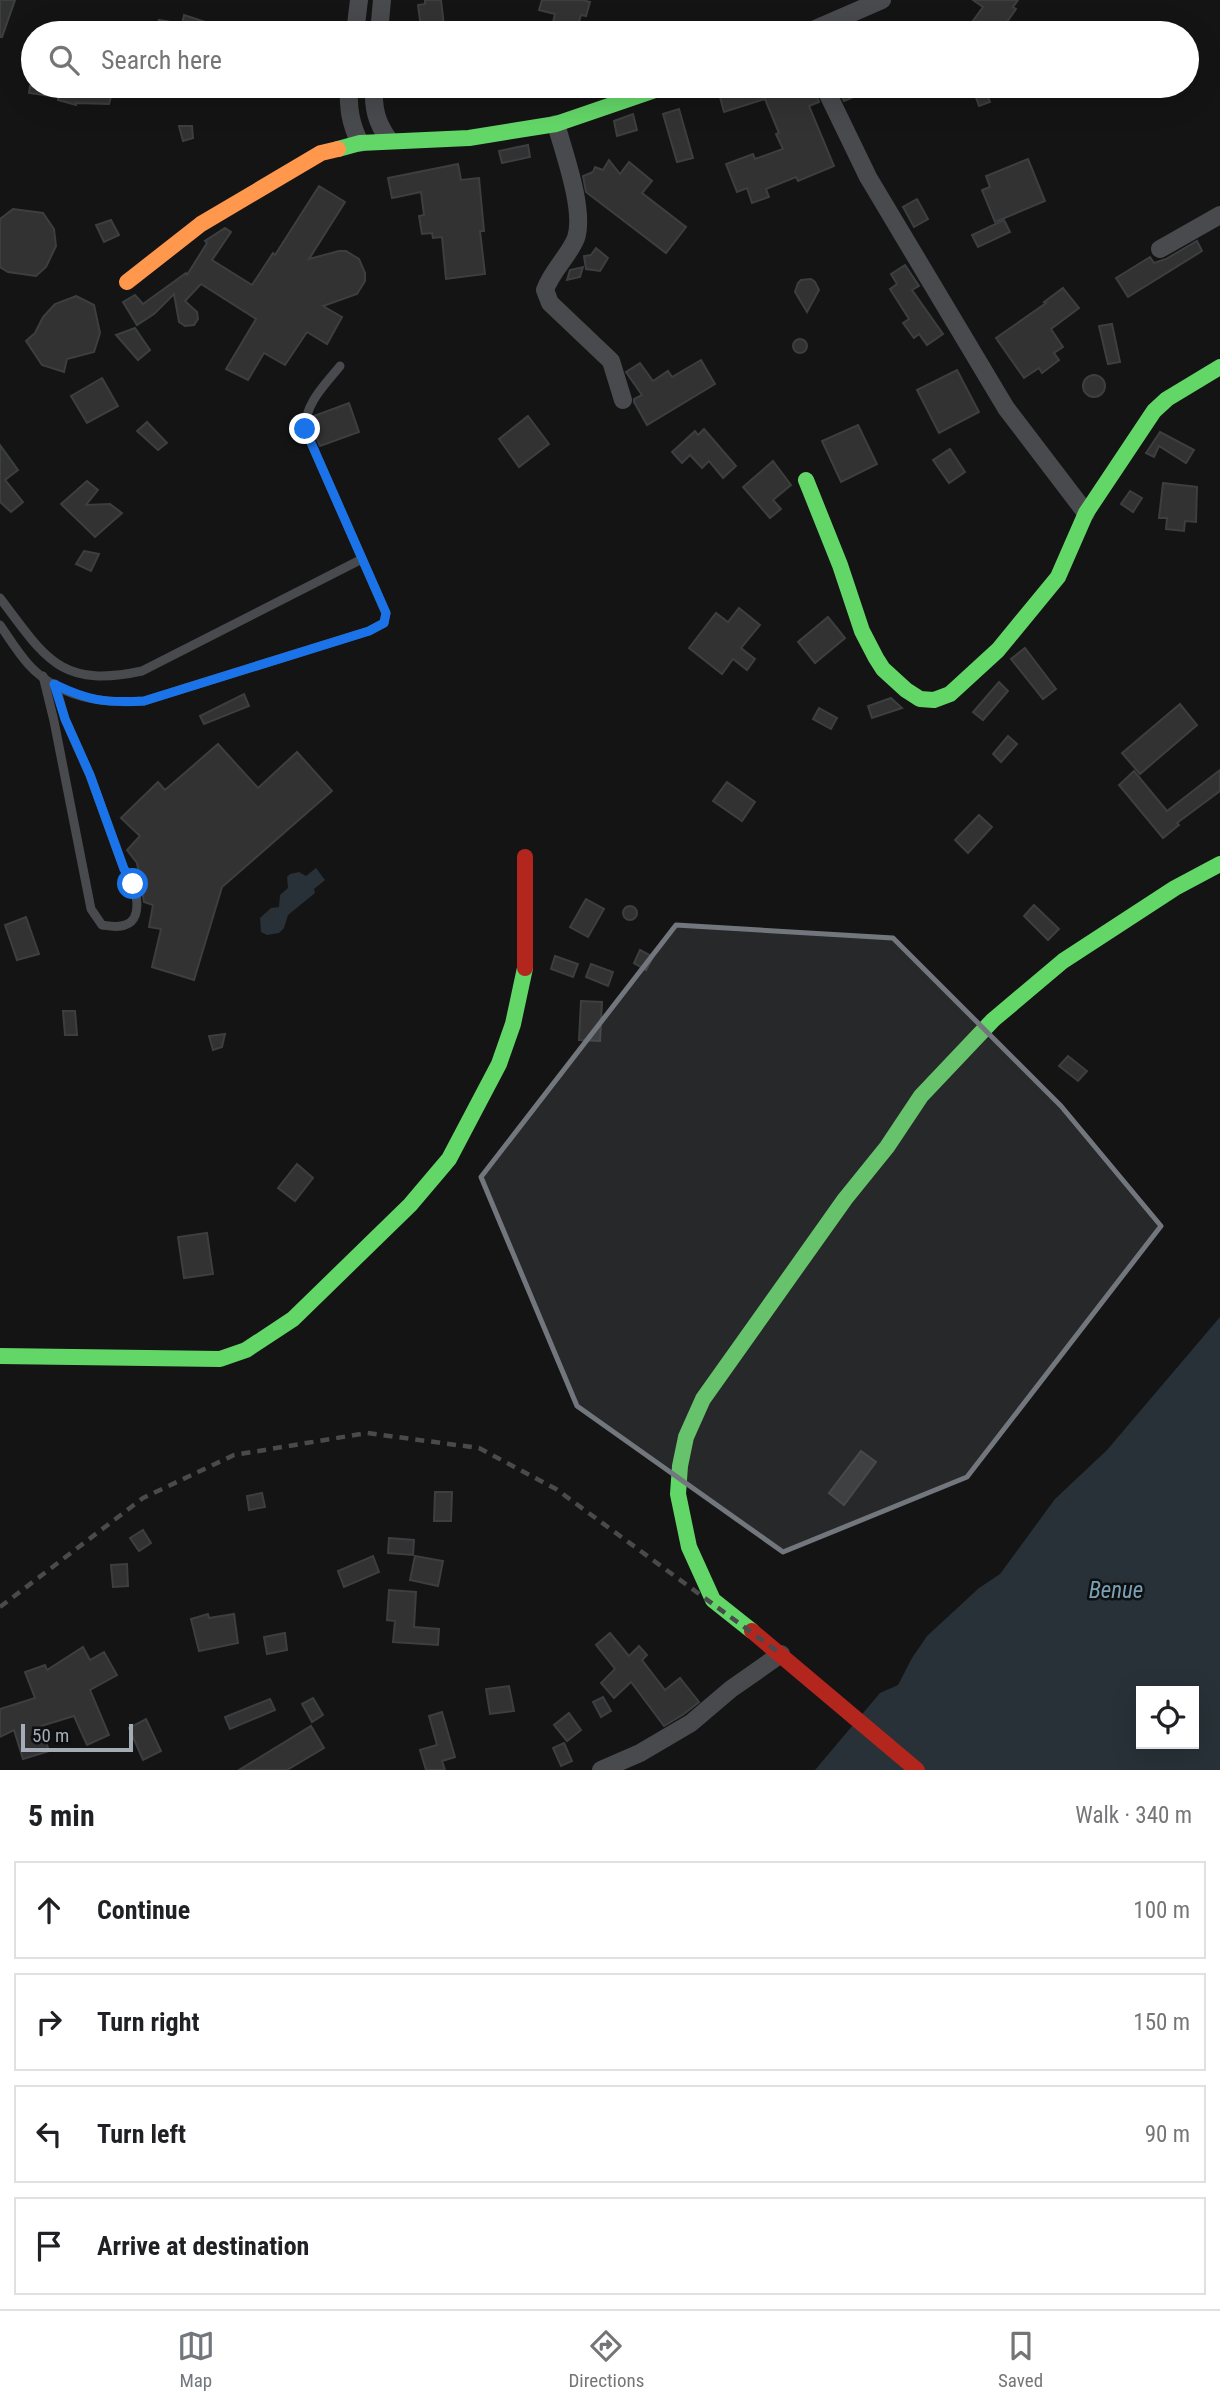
<!DOCTYPE html>
<meta charset="utf-8">
<style>
:root{--surface:#fff;--page:#f6f6f6;--text:#202124;--muted:#757577;--line:#e0e0e0;--accent:#72777d}
body{margin:0;font-family:"Roboto Condensed",sans-serif;background:var(--page);color:var(--text)}
.controls{position:absolute;right:21px;bottom:21px;display:grid;overflow:hidden;border-radius:0px;box-shadow:0 7px 28px #0002}
.controls button{width:63px;height:63px;display:grid;place-items:center;padding:0;border:0;border-bottom:2px solid var(--line);background:var(--surface);color:var(--text);font:35px sans-serif}
.scale{position:absolute;left:21px;bottom:18px;width:112px;box-sizing:border-box;padding-left:7px;border:4px solid #a4acb6;border-top:0;font-size:19px;line-height:24px;white-space:nowrap;color:#a4acb6;-webkit-text-stroke:5px #0e0f10;paint-order:stroke}
.stop{position:absolute;width:21px;height:21px;margin:-16px;border:5px solid #1a73e8;border-radius:50%;background:#fff}
.stop.end{background:#1a73e8;border-color:#fff;box-shadow:0 2px 7px #0008}
.list{margin:0;padding:0;list-style:none}
h2{display:flex;justify-content:space-between;align-items:center;height:91px;margin:0;padding:0 28px;font-size:30px}
h2 small{font-size:23px;font-weight:400;color:var(--muted)}
.list li{display:grid;grid-template-columns:46px 1fr auto;gap:21px;align-items:center;box-sizing:border-box;height:98px;margin:0 14px 14px;padding:0 14px;border:2px solid var(--line);border-radius:0px}
.list b{display:block;font-size:26px;white-space:nowrap}
.list em{font-size:23px;font-style:normal;color:var(--muted)}
.icon{flex:none;width:38px;height:38px;fill:none;stroke:currentColor;stroke-width:2;stroke-linecap:round;stroke-linejoin:round}
.map{position:relative;flex:none;width:1220px;height:1770px;overflow:hidden}
.search{position:absolute;background:var(--surface);box-shadow:0 7px 28px #0002;left:21px;right:21px;top:21px;height:77px;display:flex;align-items:center;gap:18px;box-sizing:border-box;padding:0 24px;border-radius:38px;color:var(--muted);font-size:26px}
.sheet{height:539px;background:var(--surface)}
nav{display:flex;justify-content:space-around;align-items:center;box-sizing:border-box;height:98px;border-top:2px solid var(--line);background:var(--surface);font-size:19px;color:var(--muted)}
nav a{display:grid;justify-items:center;gap:4px}
nav .on{color:var(--accent)}
.map>svg:first-child{display:block}
.water{fill:#273137;fill-rule:evenodd}
.building{fill:#323233;stroke:#3c3e40;stroke-width:2}
.lines{fill:none;stroke-linecap:round;stroke-linejoin:round}
.lane{stroke:#484a4d;stroke-width:9}
.street{stroke:#484a4d;stroke-width:18}
.fast{stroke:#63d668;stroke-width:16}
.slow{stroke:#ff974d;stroke-width:16}
.jam{stroke:#b3261e;stroke-width:16}
.rail{stroke:#484a4c;stroke-width:4.5;stroke-dasharray:9 7;stroke-linecap:butt}
.route{stroke:#1a73e8;stroke-width:9}
.marked{fill:#72777d;fill-opacity:0.2;stroke:#72777d;stroke-width:5;stroke-linejoin:round}
.labels{text-anchor:middle;stroke-width:5;stroke-linejoin:round;paint-order:stroke}
.water-label{font-size:23px;font-style:italic;fill:#79a0b4;stroke:#0e0f10}
</style>
<div class="map">
<svg width="1220" height="1770" viewBox="0 0 1220 1770">
<rect width="100%" height="100%" fill="#141414"/>
<!-- water -->
<g class="water">
<path d="M316,868L325,880L314,889L315,893L288,915L284,928L279,933L267,935L261,932L260,918L271,908L279,907L280,895L288,888L287,877L290,874L299,872L306,876Z"/>
<path d="M1220,1317V1770H815L880,1693L898,1685L912,1658L927,1636L979,1588L1000,1574L1055,1499L1107,1450ZM1141,1691H1194V1744H1141Z"/>
</g>
<!-- building -->
<g class="building">
<path d="M0,0H15L2,37H0Z"/>
<path d="M425,0H441L444,26L421,28L418,5L425,4Z"/>
<path d="M542,0H582L590,2L586,16L581,15L576,32L552,26L555,14L539,10Z"/>
<path d="M973,0H1018L1013,7L1016,9L1007,22L1020,33H964L983,7Z"/>
<path d="M184,15L233,31V33H154L159,20L182,24Z"/>
<path d="M30,86H63L77,89V92L112,93L109,104L76,103V105L58,100V97L29,93Z"/>
<path d="M756,86H813L819,102L809,106L834,166L798,181L796,177L766,189L769,197L752,203L747,188L737,192L726,164L753,154L755,159L783,149L776,134L779,133L765,99L724,112L720,97Z"/>
<path d="M837,86H881L844,101Z"/>
<path d="M972,86H984L990,102L979,106Z"/>
<path d="M679,109L693,158L677,162L663,114Z"/>
<path d="M633,114L637,130L617,136L614,121Z"/>
<path d="M179,126H192L193,138L183,141Z"/>
<path d="M528,145L530,157L502,163L499,151Z"/>
<path d="M1028,159L1045,201L995,222L982,190L990,187L986,176Z"/>
<path d="M609,160L620,174L629,162L652,181L642,193L686,227L666,253L586,192L583,176L593,172L595,167L603,170Z"/>
<path d="M458,164L461,180L479,178L484,231H480L485,274L446,279L442,237L433,238L432,233L422,234L419,216L424,215L421,192L392,198L388,178Z"/>
<path d="M319,186L345,202L309,259L339,251H346L359,259L365,273V281L357,294L323,306L342,317L327,344L307,332L285,365L264,353L248,380L226,369L256,319L201,284L185,301L197,312L198,319L194,325L185,326L179,322L174,294L154,314L137,325L123,302L135,295L143,304L186,273L187,275L207,243L205,241L225,228L231,232L212,260L252,285L273,253L275,255Z"/>
<path d="M917,199L928,219L914,227L903,207Z"/>
<path d="M13,209L43,213L54,229L56,246L46,267L36,276L8,272L0,267V219Z"/>
<path d="M111,220L119,235L104,242L96,225Z"/>
<path d="M1004,220L1010,232L978,247L972,235Z"/>
<path d="M1197,241L1202,251L1128,297L1116,278L1150,257L1154,263L1166,259Z"/>
<path d="M596,248L608,258L600,271L586,269L584,256L591,255Z"/>
<path d="M905,265L919,286L912,290L943,334L927,345L919,334L914,338L903,323L909,319L890,289L897,284L891,274Z"/>
<path d="M583,267L580,277L567,280L570,270Z"/>
<path d="M811,279L815,282L819,290L807,312L795,292L798,283L801,280Z"/>
<path d="M1063,288L1079,308L1051,329L1063,347L1054,353L1059,360L1042,373L1039,368L1024,378L996,338L1046,303L1044,302Z"/>
<path d="M76,296L94,305L100,333L94,352L67,359L64,372L42,365L26,341L35,333L43,317L55,304Z"/>
<path d="M1112,324L1120,362L1108,364L1099,326Z"/>
<path d="M135,328L150,350L138,360L116,335Z"/>
<circle cx="800" cy="346" r="7"/>
<path d="M701,360L715,384L647,425L634,402V399L642,395L626,372L640,363L653,381L668,371L672,377Z"/>
<path d="M957,370L979,412L939,433L917,390Z"/>
<circle cx="1094" cy="386" r="11"/>
<path d="M102,378L118,406L87,423L71,396Z"/>
<path d="M349,403L359,432L320,446L312,428L314,416Z"/>
<path d="M528,416L549,444L519,467L499,439Z"/>
<path d="M147,422L167,443L158,450L137,431Z"/>
<path d="M858,425L877,464L841,482L822,441Z"/>
<path d="M704,429L736,466L723,478L709,461L702,468L690,455L682,463L672,452L695,431L698,435Z"/>
<path d="M1160,432L1194,450L1186,463L1159,446L1154,457L1146,453Z"/>
<path d="M0,445L18,470L5,480L23,502L11,512L0,502Z"/>
<path d="M950,449L965,472L949,483L933,460Z"/>
<path d="M773,461L791,485L773,500L781,509L770,518L743,487Z"/>
<path d="M87,481L98,490L86,505L110,504L122,513L95,537L61,504Z"/>
<path d="M1163,483L1197,487L1196,522L1185,521L1184,531L1166,529L1167,518H1159Z"/>
<path d="M1130,491L1142,498L1133,512L1121,504Z"/>
<path d="M84,551L99,554L91,571L76,564Z"/>
<path d="M739,608L760,625L741,648L755,659L747,670L733,659L722,674L689,648L716,613L728,622Z"/>
<path d="M828,617L845,638L815,663L798,642Z"/>
<path d="M1025,648L1056,689L1043,699L1011,659Z"/>
<path d="M999,682L1008,691L983,720L973,712Z"/>
<path d="M244,694L249,706L204,724L200,716Z"/>
<path d="M891,698L902,708L872,718L868,706Z"/>
<path d="M1180,704L1197,725L1140,774L1122,753Z"/>
<path d="M819,708L837,718L831,729L813,719Z"/>
<path d="M1008,736L1017,744L1001,762L993,754Z"/>
<path d="M218,744L258,788L297,752L332,791L222,887L194,980L152,967L161,929L149,927L153,905L144,902L137,863L127,850L140,836L121,818L158,782L165,790Z"/>
<path d="M1220,770V791L1177,823L1179,825L1163,838L1119,785L1134,771L1167,811Z"/>
<path d="M727,782L755,802L742,821L713,801Z"/>
<path d="M979,815L992,827L968,853L955,840Z"/>
<path d="M586,899L604,909L588,937L570,927Z"/>
<path d="M1034,905L1059,929L1048,940L1024,916Z"/>
<circle cx="630" cy="913" r="7"/>
<path d="M26,917L39,954L17,960L5,925Z"/>
<path d="M640,950L653,957L646,970L634,963Z"/>
<path d="M555,956L578,964L573,977L551,969Z"/>
<path d="M591,964L613,972L608,986L586,977Z"/>
<path d="M581,1001L602,1002L600,1041L579,1040Z"/>
<path d="M63,1011H75L77,1035H65Z"/>
<path d="M225,1034L222,1047L213,1050L209,1036Z"/>
<path d="M1068,1056L1087,1071L1078,1081L1059,1066Z"/>
<path d="M297,1164L313,1178L295,1201L278,1188Z"/>
<path d="M207,1233L213,1274L184,1278L178,1237Z"/>
<path d="M861,1451L876,1462L844,1505L829,1493Z"/>
<path d="M435,1492H452L451,1521H434Z"/>
<path d="M262,1493L265,1507L249,1510L247,1496Z"/>
<path d="M143,1530L151,1543L139,1551L130,1538Z"/>
<path d="M389,1538L414,1540L413,1555L388,1553Z"/>
<path d="M373,1556L379,1572L344,1587L338,1571Z"/>
<path d="M415,1556L443,1561L438,1586L410,1580Z"/>
<path d="M127,1564L128,1586L113,1587L111,1565Z"/>
<path d="M389,1590L416,1592L414,1627L439,1629L438,1645L393,1642L395,1621L387,1620Z"/>
<path d="M208,1614L209,1618L234,1614L238,1643L199,1651L191,1619Z"/>
<path d="M285,1633L287,1650L267,1654L264,1637Z"/>
<path d="M610,1633L629,1656L639,1646L647,1655L642,1660L665,1690L680,1678L699,1702L684,1714L664,1726L631,1682L614,1698L601,1683L615,1669L596,1645Z"/>
<path d="M83,1647L90,1660L104,1652L117,1675L90,1690L109,1735L87,1745L74,1716L41,1726L49,1751L23,1759L14,1730L0,1737V1709L35,1698L25,1672L45,1665L47,1670Z"/>
<path d="M509,1686L514,1711L490,1714L486,1689Z"/>
<path d="M603,1697L611,1711L601,1717L593,1702Z"/>
<path d="M313,1698L323,1715L312,1722L302,1704Z"/>
<path d="M270,1699L275,1710L230,1729L225,1717Z"/>
<path d="M442,1712L455,1757L442,1761L445,1770H426L420,1750L437,1745L429,1716Z"/>
<path d="M569,1713L581,1730L567,1741L554,1725Z"/>
<path d="M146,1719L161,1751L143,1760L129,1728Z"/>
<path d="M311,1726L324,1748L287,1770H239Z"/>
<path d="M564,1743L572,1761L561,1766L553,1748Z"/>
</g>
<g class="lines">
<!-- lane -->
<g class="lane">
<path d="M0,598C45,657 59,689 142,671L362,559"/>
<path d="M0,625C9,638 18,653 29,665C60,698 101,704 144,701L369,631L384,623L386,613L305,429C305,403 325,385 340,366"/>
<path d="M43,676L54,721L91,909L102,925C109,926 118,928 125,925C146,919 135,880 124,869L90,775L65,719L55,684"/>
</g>
<!-- street -->
<g class="street">
<path d="M355,33L359,0"/>
<path d="M379,33L382,0"/>
<path d="M806,33L882,0"/>
<path d="M349,86C348,107 350,123 360,143"/>
<path d="M374,86C373,108 376,122 389,140"/>
<path d="M824,86L868,177L1006,408L1086,513"/>
<path d="M556,124C564,153 585,210 576,238C569,256 552,270 545,290L550,303L611,361L623,400"/>
<path d="M1160,249L1220,215"/>
<path d="M601,1770L640,1753L691,1723L731,1689L781,1654"/>
</g>
<!-- fast -->
<g class="fast">
<path d="M338,149L360,143L469,138L556,124L667,86"/>
<path d="M806,480L840,565L862,631L876,658L883,669L906,690L920,699L934,700L950,694L998,650L1058,577L1086,513L1154,411L1167,399L1220,367"/>
<path d="M0,1356L220,1359L246,1350L293,1319L410,1205L449,1159L499,1064L513,1024L525,968"/>
<path d="M752,1631L713,1600L689,1547L678,1494L680,1466L686,1437L703,1399L845,1199L887,1147L921,1096L993,1020L1063,961L1175,888L1220,864"/>
</g>
<!-- slow -->
<path class="slow" d="M127,282L201,224L321,153L338,149"/>
<!-- jam -->
<g class="jam">
<path d="M525,857V968"/>
<path d="M752,1631L917,1770"/>
</g>
<!-- rail -->
<path class="rail" d="M0,1607L143,1498L234,1455L367,1433L479,1448L556,1489L781,1654"/>
</g>
<g class="lines">
<!-- route -->
<path class="route" d="M133,884L124,869L90,775L65,719L54,684C89,701 105,703 144,701L369,631L384,623L386,613L305,429"/>
</g>
<!-- marked area -->
<path class="marked" d="M676,925L893,938L1061,1106L1161,1226L967,1477L783,1552L577,1406L481,1177Z"/>
<g class="labels">
<!-- water labels -->
<g class="water-label">
<text x="1116" y="1598">Benue</text>
</g>
</g>
</svg>
<div class="controls">
<button><svg class="icon" aria-label="locate" viewBox="0 0 24 24"><circle cx="12" cy="12" r="6"/><path d="M12 2v4M12 18v4M2 12h4M18 12h4"/></svg></button>
</div>
<div class="scale">50 m</div>
<div class="stop" style="left:133px;top:884px"></div>
<div class="stop end" style="left:305px;top:429px"></div>
<div class="search"><svg class="icon" aria-label="search" viewBox="0 0 24 24"><circle cx="10" cy="10" r="6"/><path d="M15 15l6 6"/></svg>Search here</div>
</div>
<section class="sheet">
<h2>5 min<small>Walk · 340 m</small></h2>
<ul class="list">
<li><svg class="icon" aria-label="ahead" viewBox="0 0 24 24"><path d="M12 20V5M6 11l6-6 6 6"/></svg><div><b>Continue</b></div><em>100 m</em></li>
<li><svg class="icon" aria-label="right" viewBox="0 0 24 24"><path d="M7 20v-9h11M14 6l5 5-5 5"/></svg><div><b>Turn right</b></div><em>150 m</em></li>
<li><svg class="icon" aria-label="left" viewBox="0 0 24 24"><path d="M17 20v-9H6M10 6l-5 5 5 5"/></svg><div><b>Turn left</b></div><em>90 m</em></li>
<li><svg class="icon" aria-label="arrive" viewBox="0 0 24 24"><path d="M6 21V4h12l-3 4 3 4H6"/></svg><div><b>Arrive at destination</b></div></li>
</ul>
</section>
<nav>
<a class="on"><svg class="icon" aria-label="map" viewBox="0 0 24 24"><path d="M3 6l6-2 6 2 6-2v14l-6 2-6-2-6 2zM9 4v14M15 6v14"/></svg>Map</a>
<a><svg class="icon" aria-label="directions" viewBox="0 0 24 24"><path d="M12 3l9 9-9 9-9-9zM9 14v-3h6M13 9l2 2-2 2"/></svg>Directions</a>
<a><svg class="icon" aria-label="saved" viewBox="0 0 24 24"><path d="M7 4h10v16l-5-4-5 4z"/></svg>Saved</a>
</nav>
